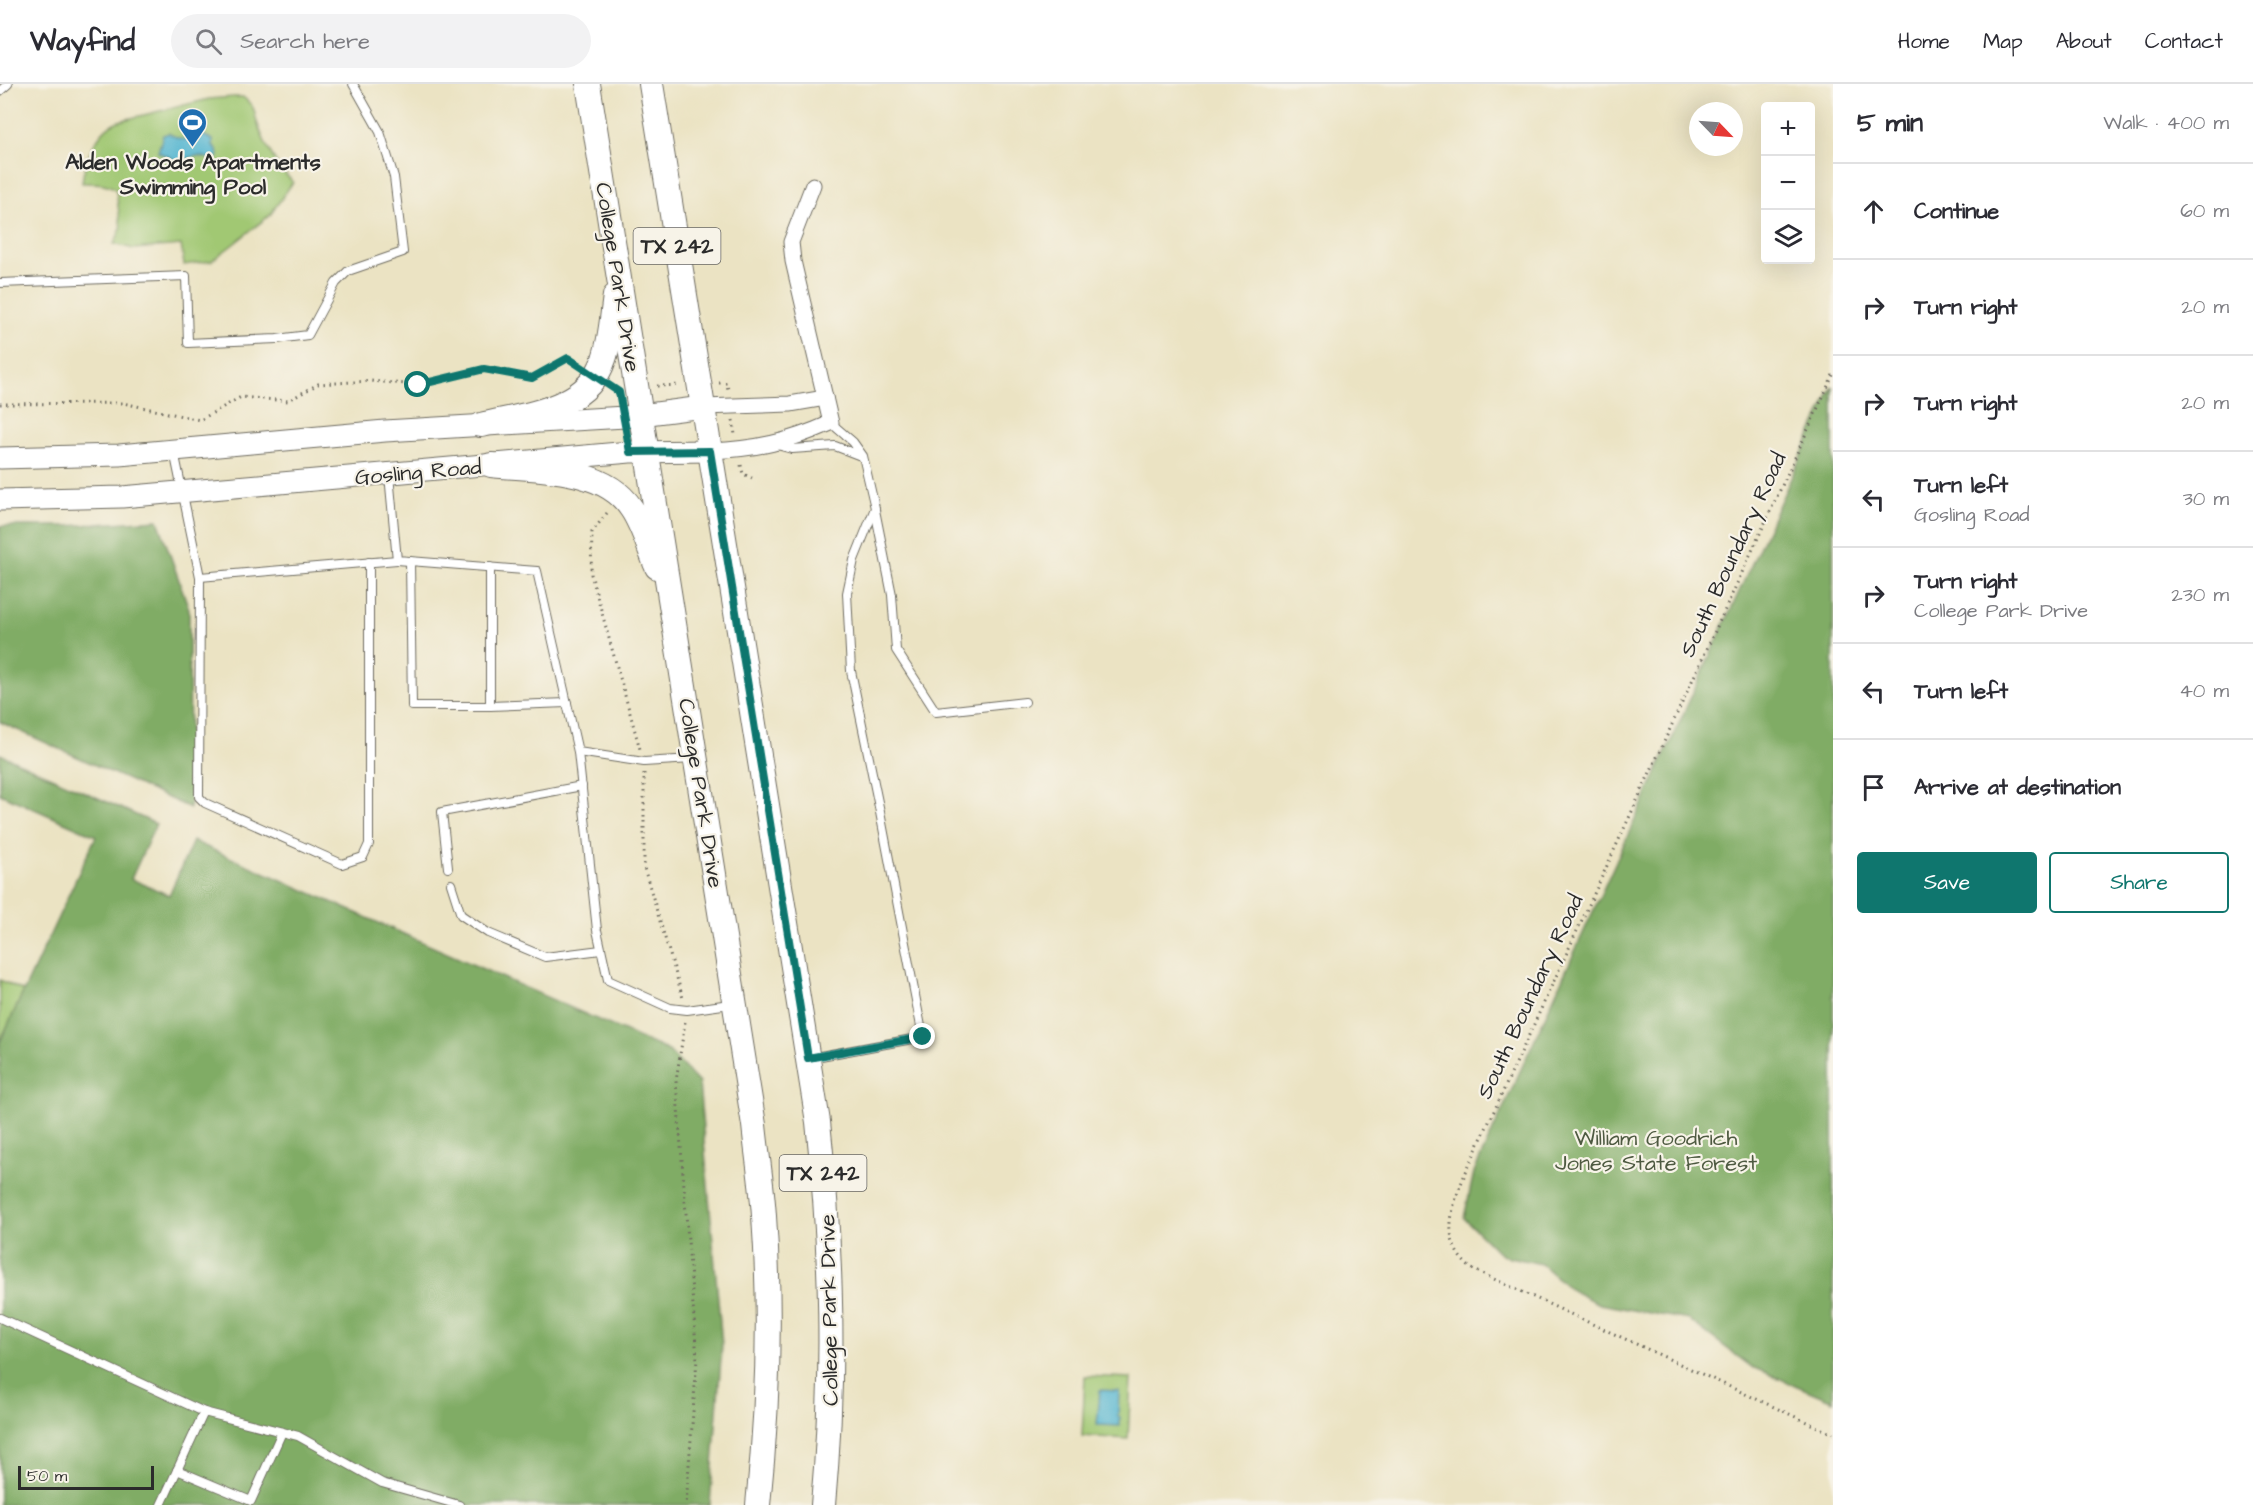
<!DOCTYPE html>
<meta charset="utf-8">
<style>
:root{--surface:#fff;--page:#f2f2f3;--text:#2b2b33;--muted:#7c7c81;--line:#e1e1e2;--accent:#0f766e}
body{margin:0;font-family:"Architects Daughter",sans-serif;background:var(--page);color:var(--text)}
.controls{position:absolute;right:18px;top:18px;display:grid;overflow:hidden;border-radius:6px;box-shadow:0 6px 24px #0002}
.controls button{width:54px;height:54px;display:grid;place-items:center;padding:0;border:0;border-bottom:2px solid var(--line);background:var(--surface);color:var(--text);font:30px sans-serif}
.compass{position:absolute;left:1689px;top:18px;width:54px;height:54px;border-radius:50%;background:var(--surface);box-shadow:0 6px 24px #0002;rotate:115deg}
.scale{position:absolute;left:18px;bottom:15px;width:136px;box-sizing:border-box;padding-left:6px;border:3px solid #2b2b2b;border-top:0;font-size:16px;line-height:21px;white-space:nowrap;color:#2b2b2b;-webkit-text-stroke:4px #f7f3e8;paint-order:stroke}
.stop{position:absolute;width:18px;height:18px;margin:-14px;border:4px solid #0f766e;border-radius:50%;background:#fff}
.stop.end{background:#0f766e;border-color:#fff;box-shadow:0 2px 6px #0008}
.list{margin:0;padding:0;list-style:none}
h2{display:flex;justify-content:space-between;align-items:center;height:78px;margin:0;padding:0 24px;font-size:26px}
h2 small{font-size:20px;font-weight:400;color:var(--muted)}
.list li{display:grid;grid-template-columns:39px 1fr auto;gap:18px;align-items:center;box-sizing:border-box;height:96px;padding:0 24px;border-top:2px solid var(--line)}
.list b{display:block;font-size:22px;white-space:nowrap}
.list p{margin:0;font-size:20px;white-space:nowrap;color:var(--muted)}
.list em{font-size:20px;font-style:normal;color:var(--muted)}
.actions{display:flex;gap:12px;padding:18px 24px}
.actions a{flex:1;padding:14px 0;border:2px solid var(--accent);border-radius:6px;text-align:center;font-size:21px;color:var(--accent)}
.actions .main{background:var(--accent);color:#fff}
.icon{flex:none;width:33px;height:33px;fill:none;stroke:currentColor;stroke-width:2;stroke-linecap:round;stroke-linejoin:round}
.map{position:relative;flex:none;width:1833px;height:1421px;overflow:hidden}
header{display:flex;align-items:center;gap:36px;box-sizing:border-box;height:84px;padding:0 30px;background:var(--surface);border-bottom:2px solid var(--line)}
header strong{font-size:28px}
nav{display:flex;gap:33px;margin-inline-start:auto;font-size:21px}
.search{width:420px;height:54px;background:var(--page);display:flex;align-items:center;gap:15px;box-sizing:border-box;padding:0 21px;border-radius:33px;color:var(--muted);font-size:22px}
main{display:flex}
aside{flex:1;background:var(--surface)}
.map>svg:first-child{display:block}
.green{fill:#a1c873;stroke:#667a4f;stroke-width:1.5}
.forest{fill:#80ac65;stroke:#566c48;stroke-width:1.5}
.water{fill:#52b5d0;stroke:#3e707e;stroke-width:1.5}
.lines{fill:none;stroke-linecap:round;stroke-linejoin:round}
.lane-casing{stroke:#6e6b60;stroke-width:10}
.street-casing{stroke:#6e6b60;stroke-width:17}
.secondary-casing{stroke:#6e6b60;stroke-width:23}
.primary-casing{stroke:#6e6b60;stroke-width:26}
.path{stroke:#6e6b60;stroke-width:3;stroke-dasharray:1.5 4.5;stroke-linecap:butt}
.lane{stroke:#fff;stroke-width:8}
.street{stroke:#fff;stroke-width:15}
.secondary{stroke:#fff;stroke-width:21}
.primary{stroke:#fff;stroke-width:24}
.route{stroke:#0f766e;stroke-width:8}
.labels{text-anchor:middle;stroke-width:4.5;stroke-linejoin:round;paint-order:stroke}
.shield{fill:#f7f3e8;stroke:#686764;stroke-width:1.5}
.shield-label{font-size:21px;font-weight:bold;fill:#2b2b2b}
.poi-label{font-size:22px;font-weight:bold;fill:#2b2b2b;stroke:#f7f3e8}
.street-label{font-size:22px;fill:#2b2b2b;stroke:#f7f3e8}
.park-label{font-size:22px;fill:#4e5a41;stroke:#f7f3e8}
</style>
<header>
<strong>Wayfind</strong>
<div class="search"><svg class="icon" aria-label="search" viewBox="0 0 24 24"><circle cx="10" cy="10" r="6"/><path d="M15 15l6 6"/></svg>Search here</div>
<nav><a>Home</a><a>Map</a><a>About</a><a>Contact</a></nav>
</header>
<main>
<div class="map">
<svg width="1833" height="1421" viewBox="0 0 1833 1421">
<rect width="100%" height="100%" fill="#f7f3e8"/>
<filter id="ink" filterUnits="userSpaceOnUse"><feTurbulence type="fractalNoise" baseFrequency=".0167" numOctaves="2"/><feDisplacementMap in="SourceGraphic" scale="12" xChannelSelector="R" yChannelSelector="G"/><feConvolveMatrix kernelMatrix="1 2 1 2 8 2 1 2 1" color-interpolation-filters="sRGB"/></filter>
<filter id="wash" filterUnits="userSpaceOnUse"><feTurbulence type="fractalNoise" baseFrequency=".008" numOctaves="4" result="noise"/><feDisplacementMap in="SourceGraphic" scale="24" xChannelSelector="R" yChannelSelector="G"/><feGaussianBlur stdDeviation="1.35" result="paint"/><feColorMatrix in="noise" values="0 0 0 0 0 0 0 0 0 0 0 0 0 0 0 0 0 1.4 0 .05"/><feComposite in="paint" operator="in"/></filter>
<g filter="url(#wash)">
<rect width="100%" height="100%" fill="#ebe3c3"/>
<!-- green -->
<g class="green">
<path d="M234,13H243C259,27 252,26 258,41C266,64 276,82 293,98L270,131L231,162L211,177L184,181L181,161L134,165L114,160L121,145L116,106C108,98 93,99 82,99C84,78 97,44 119,37L209,15Z"/>
<path d="M0,896L24,907L0,958Z"/>
<path d="M1085,1292L1131,1294L1128,1355L1082,1352Z"/>
</g>
<!-- forest -->
<g class="forest">
<path d="M1833,302V1317L1752,1283L1689,1236L1599,1220L1571,1206L1541,1180L1501,1171L1464,1134L1474,1088Z"/>
<path d="M158,436L189,525L190,724L0,638V442H65Z"/>
<path d="M0,670L156,740L131,795L169,811L193,757L669,967L699,999L722,1261L710,1421H0V958L96,752L0,710Z"/>
</g>
<!-- water -->
<g class="water">
<path d="M169,49C181,57 188,58 199,49L213,56V62L217,66L218,73L213,76C196,70 195,71 180,78L158,68L163,51Z"/>
<path d="M1100,1306L1119,1307L1118,1333H1120V1342L1097,1341Z"/>
</g>
</g>
<g filter="url(#ink)">
<g class="lines">
<defs>
<g id="lane">
<path d="M0,7L8,0"/>
<path d="M0,199L186,192L188,259L277,255L308,251L336,199L348,187L403,168L394,93L380,48L353,0"/>
<path d="M777,361L792,365L835,362L861,372"/>
<path d="M174,367L200,493L397,476"/>
<path d="M389,391L397,476L537,487L578,668L597,846L608,896L670,924L687,926L730,920"/>
<path d="M875,426L892,511L896,566L936,628L1025,618"/>
<path d="M410,477L412,622H490"/>
<path d="M490,483V622L567,619"/>
<path d="M200,493L199,713L205,719L342,780L363,773L369,760V478"/>
<path d="M578,668L644,678L692,675"/>
<path d="M448,784L442,728L582,702"/>
<path d="M451,800L461,831L488,849L545,873L601,866"/>
<path d="M810,974L923,953L879,723L851,587L847,509L854,476L875,424L863,372L853,358L831,339"/>
<path d="M0,1234L204,1328"/>
<path d="M177,1386L251,1417L282,1348"/>
<path d="M161,1421L204,1328L298,1352L382,1399L459,1421"/>
</g>
<g id="street">
<path d="M703,323L790,320L825,314"/>
<path d="M710,367C757,365 788,358 831,339L793,177L791,158L813,101"/>
</g>
<g id="secondary">
<path d="M0,374L119,371L385,347L625,333L703,323"/>
<path d="M0,416L122,413L630,368L710,367"/>
</g>
<g id="primary">
<path d="M588,0L754,1041C757,1071 762,1101 764,1132C771,1228 768,1325 758,1421"/>
<path d="M651,0L818,1038C832,1168 835,1290 823,1421"/>
<path d="M481,341C525,330 588,326 604,275C611,255 612,232 615,212"/>
<path d="M491,381C536,386 603,382 631,424C643,441 649,465 657,483"/>
</g>
</defs>
<!-- lane casing -->
<use href="#lane" class="lane-casing"/>
<!-- street casing -->
<use href="#street" class="street-casing"/>
<!-- secondary casing -->
<use href="#secondary" class="secondary-casing"/>
<!-- primary casing -->
<use href="#primary" class="primary-casing"/>
<!-- path -->
<g class="path">
<path d="M1833,291L1465,1090C1451,1124 1439,1159 1472,1185L1833,1350"/>
<path d="M719,299H727L728,306"/>
<path d="M657,302L680,301"/>
<path d="M0,320L123,319L200,336L241,313L288,317L318,300L371,297L418,301L484,285L532,293L568,274L579,282"/>
<path d="M733,336L735,351"/>
<path d="M741,381L743,390L752,394"/>
<path d="M607,429L592,448L591,490L640,665"/>
<path d="M644,689V784L683,914"/>
<path d="M685,938L676,997L697,1275L686,1421"/>
</g>
<!-- lane -->
<use href="#lane" class="lane"/>
<!-- street -->
<use href="#street" class="street"/>
<!-- secondary -->
<use href="#secondary" class="secondary"/>
<!-- primary -->
<use href="#primary" class="primary"/>
</g>
</g>
<g class="lines" filter="url(#ink)">
<!-- route -->
<path class="route" d="M418,301L484,285L532,294L568,274L619,308L630,368L710,367L808,974L923,953"/>
</g>
<!-- icons -->
<defs>
<symbol id="stadium-pin" viewBox="-11 -11 22 30"><path d="M0 17L-7.5 6A9.5 9.5 0 1 1 7.5 6Z" fill="#1f6fb2" stroke="#f7f3e8"/><path d="M0-5a6.5 5 0 1 0 0 10a6.5 5 0 1 0 0-10ZM-3.5-1.8h7v3.6h-7Z" fill="#fff"/></symbol>
</defs>
<g fill-rule="evenodd">
<use href="#stadium-pin" x="176" y="22" width="33" height="45"/>
</g>
<g class="labels">
<!-- shield labels -->
<g class="shield">
<rect x="633.5" y="144" width="87" height="36" rx="4.5"/>
<rect x="779.5" y="1071" width="87" height="36" rx="4.5"/>
</g>
<g class="shield-label">
<text x="677" y="169">TX 242</text>
<text x="823" y="1096">TX 242</text>
</g>
<!-- poi labels -->
<g class="poi-label">
<text x="193" y="85">Alden Woods Apartments<tspan x="193" dy="25">Swimming Pool</tspan></text>
</g>
<!-- street labels -->
<g class="street-label">
<text transform="translate(619 193) rotate(81)" y="8">College Park Drive</text>
<text transform="translate(418 387) rotate(-5)" y="8">Gosling Road</text>
<text transform="translate(1732 470) rotate(-65)" y="8">South Boundary Road</text>
<text transform="translate(702 709) rotate(81)" y="8">College Park Drive</text>
<text transform="translate(1529 912) rotate(-65)" y="8">South Boundary Road</text>
<text transform="translate(828 1226) rotate(-91)" y="8">College Park Drive</text>
</g>
<!-- park labels -->
<g class="park-label">
<text x="1656" y="1061">William Goodrich<tspan x="1656" dy="25">Jones State Forest</tspan></text>
</g>
</g>
</svg>
<div class="controls">
<button>+</button>
<button>−</button>
<button><svg class="icon" aria-label="layers" viewBox="0 0 24 24"><path d="M12 4l9 5-9 5-9-5zM3 14l9 5 9-5"/></svg></button>
</div>
<svg class="compass" viewBox="-18 -18 36 36"><path d="M0-13l5 13h-10z" fill="#e53935"/><path d="M0 13l5-13h-10z" fill="#7c7c81"/></svg>
<div class="scale">50 m</div>
<div class="stop" style="left:418px;top:301px"></div>
<div class="stop end" style="left:923px;top:953px"></div>
</div>
<aside>
<h2>5 min<small>Walk · 400 m</small></h2>
<ul class="list">
<li><svg class="icon" aria-label="ahead" viewBox="0 0 24 24"><path d="M12 20V5M6 11l6-6 6 6"/></svg><div><b>Continue</b></div><em>60 m</em></li>
<li><svg class="icon" aria-label="right" viewBox="0 0 24 24"><path d="M7 20v-9h11M14 6l5 5-5 5"/></svg><div><b>Turn right</b></div><em>20 m</em></li>
<li><svg class="icon" aria-label="right" viewBox="0 0 24 24"><path d="M7 20v-9h11M14 6l5 5-5 5"/></svg><div><b>Turn right</b></div><em>20 m</em></li>
<li><svg class="icon" aria-label="left" viewBox="0 0 24 24"><path d="M17 20v-9H6M10 6l-5 5 5 5"/></svg><div><b>Turn left</b><p>Gosling Road</p></div><em>30 m</em></li>
<li><svg class="icon" aria-label="right" viewBox="0 0 24 24"><path d="M7 20v-9h11M14 6l5 5-5 5"/></svg><div><b>Turn right</b><p>College Park Drive</p></div><em>230 m</em></li>
<li><svg class="icon" aria-label="left" viewBox="0 0 24 24"><path d="M17 20v-9H6M10 6l-5 5 5 5"/></svg><div><b>Turn left</b></div><em>40 m</em></li>
<li><svg class="icon" aria-label="arrive" viewBox="0 0 24 24"><path d="M6 21V4h12l-3 4 3 4H6"/></svg><div><b>Arrive at destination</b></div></li>
</ul>
<div class="actions"><a class="main">Save</a><a>Share</a></div>
</aside>
</main>
